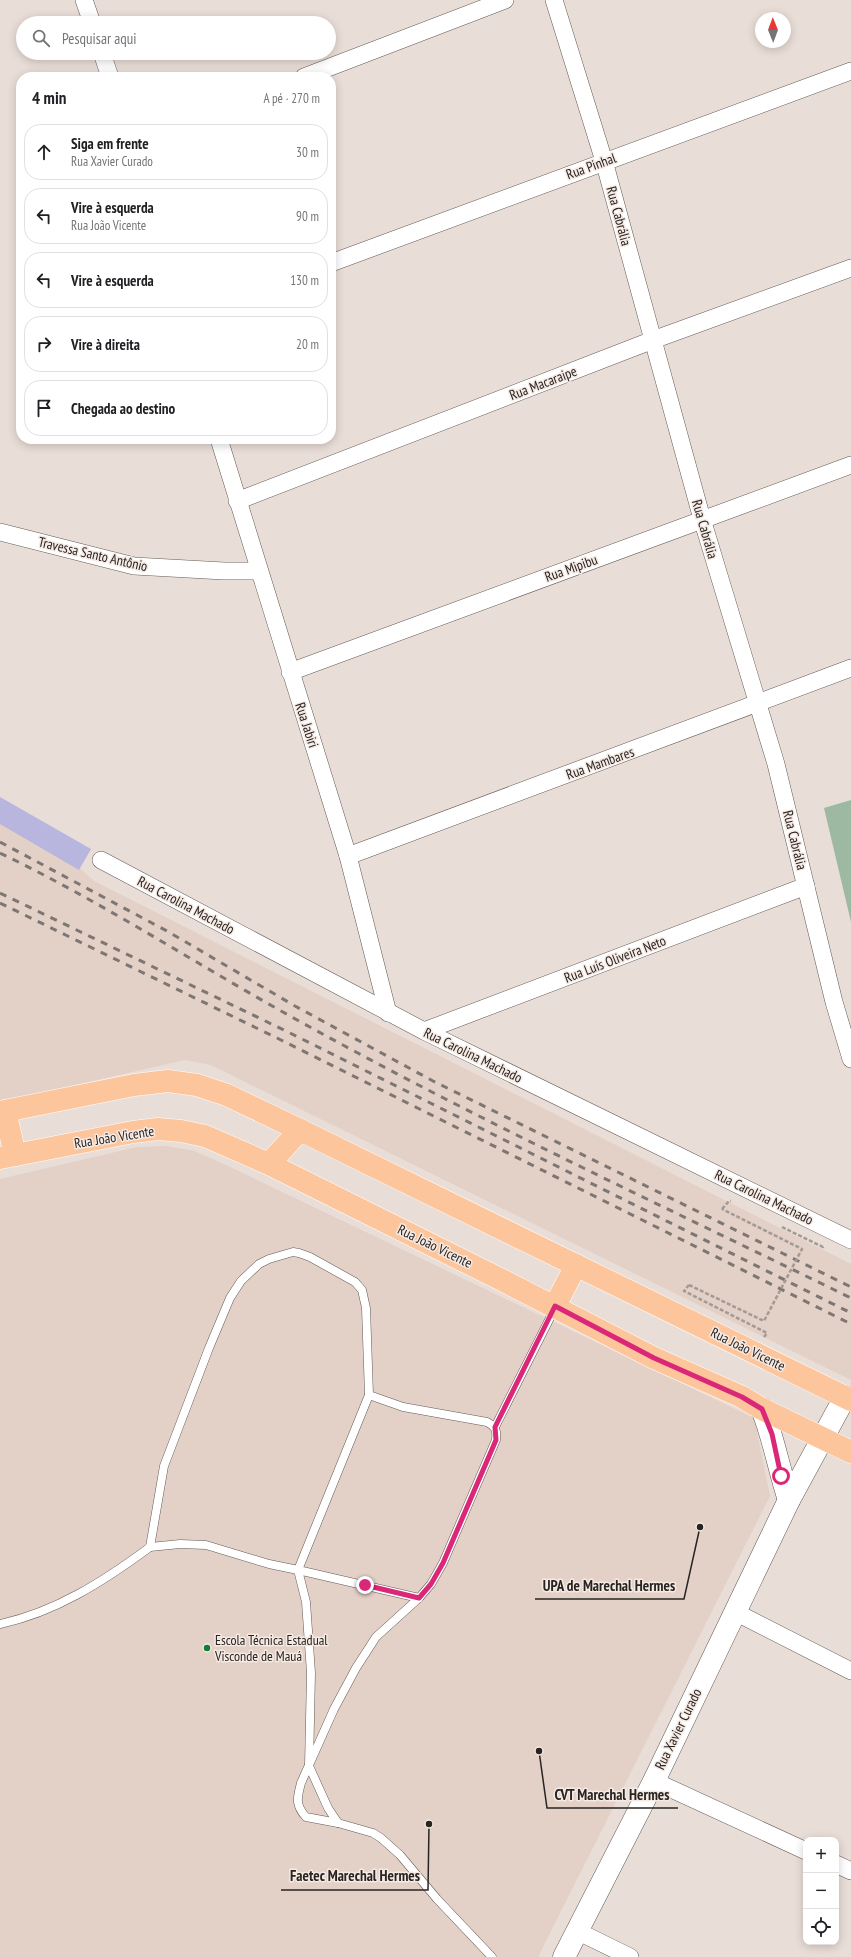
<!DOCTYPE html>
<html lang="pt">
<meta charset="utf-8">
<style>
:root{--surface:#fff;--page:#f2f2f2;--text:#202124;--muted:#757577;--line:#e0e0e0}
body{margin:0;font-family:"PT Sans Narrow",sans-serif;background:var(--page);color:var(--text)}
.controls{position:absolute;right:12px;bottom:12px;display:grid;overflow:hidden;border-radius:8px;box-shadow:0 2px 10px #0003}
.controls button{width:36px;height:36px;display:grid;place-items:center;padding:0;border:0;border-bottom:1px solid var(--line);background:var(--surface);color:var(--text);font:20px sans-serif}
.compass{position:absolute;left:755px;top:12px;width:36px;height:36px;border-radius:50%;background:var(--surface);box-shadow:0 2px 10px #0003;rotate:359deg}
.stop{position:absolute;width:12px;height:12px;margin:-9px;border:3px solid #db2777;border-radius:50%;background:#fff}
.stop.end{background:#db2777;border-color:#fff;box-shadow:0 1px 4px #0008}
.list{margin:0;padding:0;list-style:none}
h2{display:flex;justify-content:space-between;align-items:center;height:52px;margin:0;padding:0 16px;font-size:17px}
h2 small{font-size:13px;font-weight:400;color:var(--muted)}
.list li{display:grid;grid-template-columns:26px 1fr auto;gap:12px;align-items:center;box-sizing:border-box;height:56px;margin:0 8px 8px;padding:0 8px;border:1px solid var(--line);border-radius:16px}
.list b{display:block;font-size:15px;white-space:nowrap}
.list p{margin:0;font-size:13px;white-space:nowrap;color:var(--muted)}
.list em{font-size:13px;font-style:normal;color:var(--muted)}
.icon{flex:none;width:22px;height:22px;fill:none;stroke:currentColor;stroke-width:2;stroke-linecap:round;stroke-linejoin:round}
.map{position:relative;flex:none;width:851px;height:1957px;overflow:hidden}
.search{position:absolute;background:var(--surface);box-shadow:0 2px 10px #0003;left:16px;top:16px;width:320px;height:44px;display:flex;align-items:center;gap:10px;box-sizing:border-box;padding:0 14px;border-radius:22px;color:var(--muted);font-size:15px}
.panel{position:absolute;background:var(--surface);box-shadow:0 2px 10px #0003;left:16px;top:72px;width:320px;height:372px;border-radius:16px}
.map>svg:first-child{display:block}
.built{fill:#e3d0c6}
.green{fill:#9db9a1}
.building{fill:#b8b5df}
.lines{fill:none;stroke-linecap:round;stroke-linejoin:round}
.service-casing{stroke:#645a55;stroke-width:9}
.minor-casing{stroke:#645a55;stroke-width:18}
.secondary-casing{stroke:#645a55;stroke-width:23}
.primary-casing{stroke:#fff;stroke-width:23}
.path{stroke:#a39a95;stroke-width:2.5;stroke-dasharray:4 2;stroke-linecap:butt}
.service{stroke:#fff;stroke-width:8}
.minor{stroke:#fff;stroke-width:17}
.secondary{stroke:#fff;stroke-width:22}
.primary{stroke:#fdc59c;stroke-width:22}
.rail{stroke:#7e7673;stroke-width:3;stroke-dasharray:7 7;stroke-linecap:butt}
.path-bridge{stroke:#a39a95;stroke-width:2.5;stroke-dasharray:4 2;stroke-linecap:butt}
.route{stroke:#db2777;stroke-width:5}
.poi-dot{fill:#0f7d33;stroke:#f6eae4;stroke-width:1.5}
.labels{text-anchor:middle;stroke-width:3;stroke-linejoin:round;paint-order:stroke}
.street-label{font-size:14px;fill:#282422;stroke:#f6eae4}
.poi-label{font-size:14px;fill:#282422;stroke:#f6eae4;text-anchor:start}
.leader{fill:none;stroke:#282422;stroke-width:1.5}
.callout-dot{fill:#282422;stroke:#f6eae4;stroke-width:1.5}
.callout-label{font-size:15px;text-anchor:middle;font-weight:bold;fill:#282422;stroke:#f6eae4;stroke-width:3;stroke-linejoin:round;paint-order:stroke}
</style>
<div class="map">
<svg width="851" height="1957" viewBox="0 0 851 1957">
<rect width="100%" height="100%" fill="#e9ddd7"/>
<!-- built -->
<g class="built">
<path d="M0,798L94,881L851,1264V1380L211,1065L185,1060L0,1102Z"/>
<path d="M167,1146L194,1151L224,1164L754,1418L770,1496L538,1957H0V1179L137,1147Z"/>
</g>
<!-- green -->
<path class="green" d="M851,800V922L824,808Z"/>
<!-- building -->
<path class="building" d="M0,797L91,849L79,870L0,824Z"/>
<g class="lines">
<defs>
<g id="service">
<path d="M495,1427L555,1308"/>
<path d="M150,1547L180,1544L206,1545L269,1564L298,1570L306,1602L311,1673L309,1766L328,1808L338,1823L373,1833L381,1838L400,1855L437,1899L492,1957"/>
<path d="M0,1624C56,1612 104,1581 150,1547L164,1466L209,1348L230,1298L241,1281L259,1264L269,1259L293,1252L299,1253L310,1257L355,1282L362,1290L366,1308L369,1395L298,1570L419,1598"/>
<path d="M338,1823L306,1817C295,1805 297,1798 301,1783L334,1709L356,1668L376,1637L419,1598L431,1584L443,1563L496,1440C497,1430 496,1427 487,1422L403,1407L369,1395"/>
</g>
<g id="minor">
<path d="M84,0L92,23"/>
<path d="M554,0L604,161L702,519L776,764L834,1002L851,1059"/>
<path d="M102,53L110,77"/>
<path d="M304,77L505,0"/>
<path d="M331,263L851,71"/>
<path d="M219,439L348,856L388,1013"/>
<path d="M237,501L653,340L851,268"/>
<path d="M0,532L134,566L224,571H258"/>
<path d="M290,672L851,465"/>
<path d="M348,856L851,668"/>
<path d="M101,860L424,1031L851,1240"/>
<path d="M424,1031L806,886"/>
<path d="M735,1612L851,1671"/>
<path d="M654,1781L806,1851"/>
<path d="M836,1864L851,1871"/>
<path d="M577,1931L630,1957"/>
</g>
<g id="secondary">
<path d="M762,1409C774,1439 779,1470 789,1500"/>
<path d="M564,1957L654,1781L789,1500L845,1397"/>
</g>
<g id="primary">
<path d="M5,1111L15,1155"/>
<path d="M0,1112L134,1085L168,1081L197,1085L227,1095L300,1130L851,1400"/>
<path d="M0,1158L133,1132L158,1129L181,1131L205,1136L269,1164L498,1278L654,1358L742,1397L762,1409L851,1452"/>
<path d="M269,1164L300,1130"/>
<path d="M555,1306L576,1265"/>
</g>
</defs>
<!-- service casing -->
<use href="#service" class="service-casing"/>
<!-- minor casing -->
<use href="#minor" class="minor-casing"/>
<!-- secondary casing -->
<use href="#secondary" class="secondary-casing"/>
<!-- primary casing -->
<use href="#primary" class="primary-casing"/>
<!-- path -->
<g class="path">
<path d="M722,1209L729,1201H731"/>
<path d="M782,1227L823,1247L824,1245"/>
<path d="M689,1285L684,1291L767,1333L764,1337"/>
</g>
<!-- service -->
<use href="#service" class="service"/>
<!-- minor -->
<use href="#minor" class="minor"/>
<!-- secondary -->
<use href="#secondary" class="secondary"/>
<!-- primary -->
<use href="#primary" class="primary"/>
<!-- rail -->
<g class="rail">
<path d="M0,842L167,931L295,1006L433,1081L851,1287"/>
<path d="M0,853C100,901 193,962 290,1016C473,1118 663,1206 851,1298"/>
<path d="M0,893L284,1030L851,1313"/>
<path d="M0,903L279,1039L851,1324"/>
</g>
<!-- path-bridge -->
<path class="path-bridge" d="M689,1285L764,1321L802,1249L722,1209"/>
</g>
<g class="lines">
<!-- route -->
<path class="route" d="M365,1585L419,1598L431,1584L443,1563L496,1440L495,1427L555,1306L654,1358L742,1397L762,1409L772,1434L781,1476"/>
</g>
<!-- markers -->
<circle class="poi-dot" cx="207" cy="1648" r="4"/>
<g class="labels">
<!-- street labels -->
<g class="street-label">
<text transform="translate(591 166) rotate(-20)" y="5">Rua Pinhal</text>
<text transform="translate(619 216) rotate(75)" y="5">Rua Cabrália</text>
<text transform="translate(543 383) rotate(-21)" y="5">Rua Macaraipe</text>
<text transform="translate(705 529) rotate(74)" y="5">Rua Cabrália</text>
<text transform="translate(93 554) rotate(13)" y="5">Travessa Santo Antônio</text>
<text transform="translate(571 568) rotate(-20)" y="5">Rua Mipibu</text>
<text transform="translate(307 725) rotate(72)" y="5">Rua Jabiri</text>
<text transform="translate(600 763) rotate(-20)" y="5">Rua Mambares</text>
<text transform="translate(795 840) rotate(76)" y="5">Rua Cabrália</text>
<text transform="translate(186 905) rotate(28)" y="5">Rua Carolina Machado</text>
<text transform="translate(615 959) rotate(-21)" y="5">Rua Luís Oliveira Neto</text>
<text transform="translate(473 1055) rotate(26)" y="5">Rua Carolina Machado</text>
<text transform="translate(114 1137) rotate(-9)" y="5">Rua João Vicente</text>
<text transform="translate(764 1197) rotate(26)" y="5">Rua Carolina Machado</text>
<text transform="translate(435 1246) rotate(26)" y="5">Rua João Vicente</text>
<text transform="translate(748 1349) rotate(26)" y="5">Rua João Vicente</text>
<text transform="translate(678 1729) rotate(-64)" y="5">Rua Xavier Curado</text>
</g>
<!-- poi labels -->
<g class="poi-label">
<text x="215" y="1645">Escola Técnica Estadual<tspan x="215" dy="16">Visconde de Mauá</tspan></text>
</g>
</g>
<!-- callouts -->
<path class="leader" d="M700 1527L684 1599H535M539 1751L547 1808H678M429 1824L428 1890H281"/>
<g class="callout-dot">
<circle cx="700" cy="1527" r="4"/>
<circle cx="539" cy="1751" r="4"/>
<circle cx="429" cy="1824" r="4"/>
</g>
<g class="callout-label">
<text x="609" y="1591">UPA de Marechal Hermes</text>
<text x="612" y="1800">CVT Marechal Hermes</text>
<text x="355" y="1881">Faetec Marechal Hermes</text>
</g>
</svg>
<div class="controls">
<button>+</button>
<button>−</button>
<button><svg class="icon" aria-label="locate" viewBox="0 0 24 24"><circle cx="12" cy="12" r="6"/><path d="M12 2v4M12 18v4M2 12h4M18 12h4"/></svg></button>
</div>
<svg class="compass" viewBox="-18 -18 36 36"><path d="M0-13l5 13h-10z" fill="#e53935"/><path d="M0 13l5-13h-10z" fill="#757577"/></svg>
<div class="stop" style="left:781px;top:1476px"></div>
<div class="stop end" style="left:365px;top:1585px"></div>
<div class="search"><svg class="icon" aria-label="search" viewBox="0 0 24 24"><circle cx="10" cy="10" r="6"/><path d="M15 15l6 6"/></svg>Pesquisar aqui</div>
<section class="panel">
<h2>4 min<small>A pé · 270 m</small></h2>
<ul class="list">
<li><svg class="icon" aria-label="ahead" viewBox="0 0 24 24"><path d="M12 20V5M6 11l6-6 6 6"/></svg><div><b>Siga em frente</b><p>Rua Xavier Curado</p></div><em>30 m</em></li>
<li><svg class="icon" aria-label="left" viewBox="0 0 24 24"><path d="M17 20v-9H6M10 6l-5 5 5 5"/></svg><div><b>Vire à esquerda</b><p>Rua João Vicente</p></div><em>90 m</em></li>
<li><svg class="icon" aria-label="left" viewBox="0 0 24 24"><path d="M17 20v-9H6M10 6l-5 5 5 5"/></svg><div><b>Vire à esquerda</b></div><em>130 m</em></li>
<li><svg class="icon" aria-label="right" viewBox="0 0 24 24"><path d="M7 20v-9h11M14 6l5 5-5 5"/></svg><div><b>Vire à direita</b></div><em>20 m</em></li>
<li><svg class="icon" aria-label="arrive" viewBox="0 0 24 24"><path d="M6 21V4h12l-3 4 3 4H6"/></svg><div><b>Chegada ao destino</b></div></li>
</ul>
</section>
</div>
